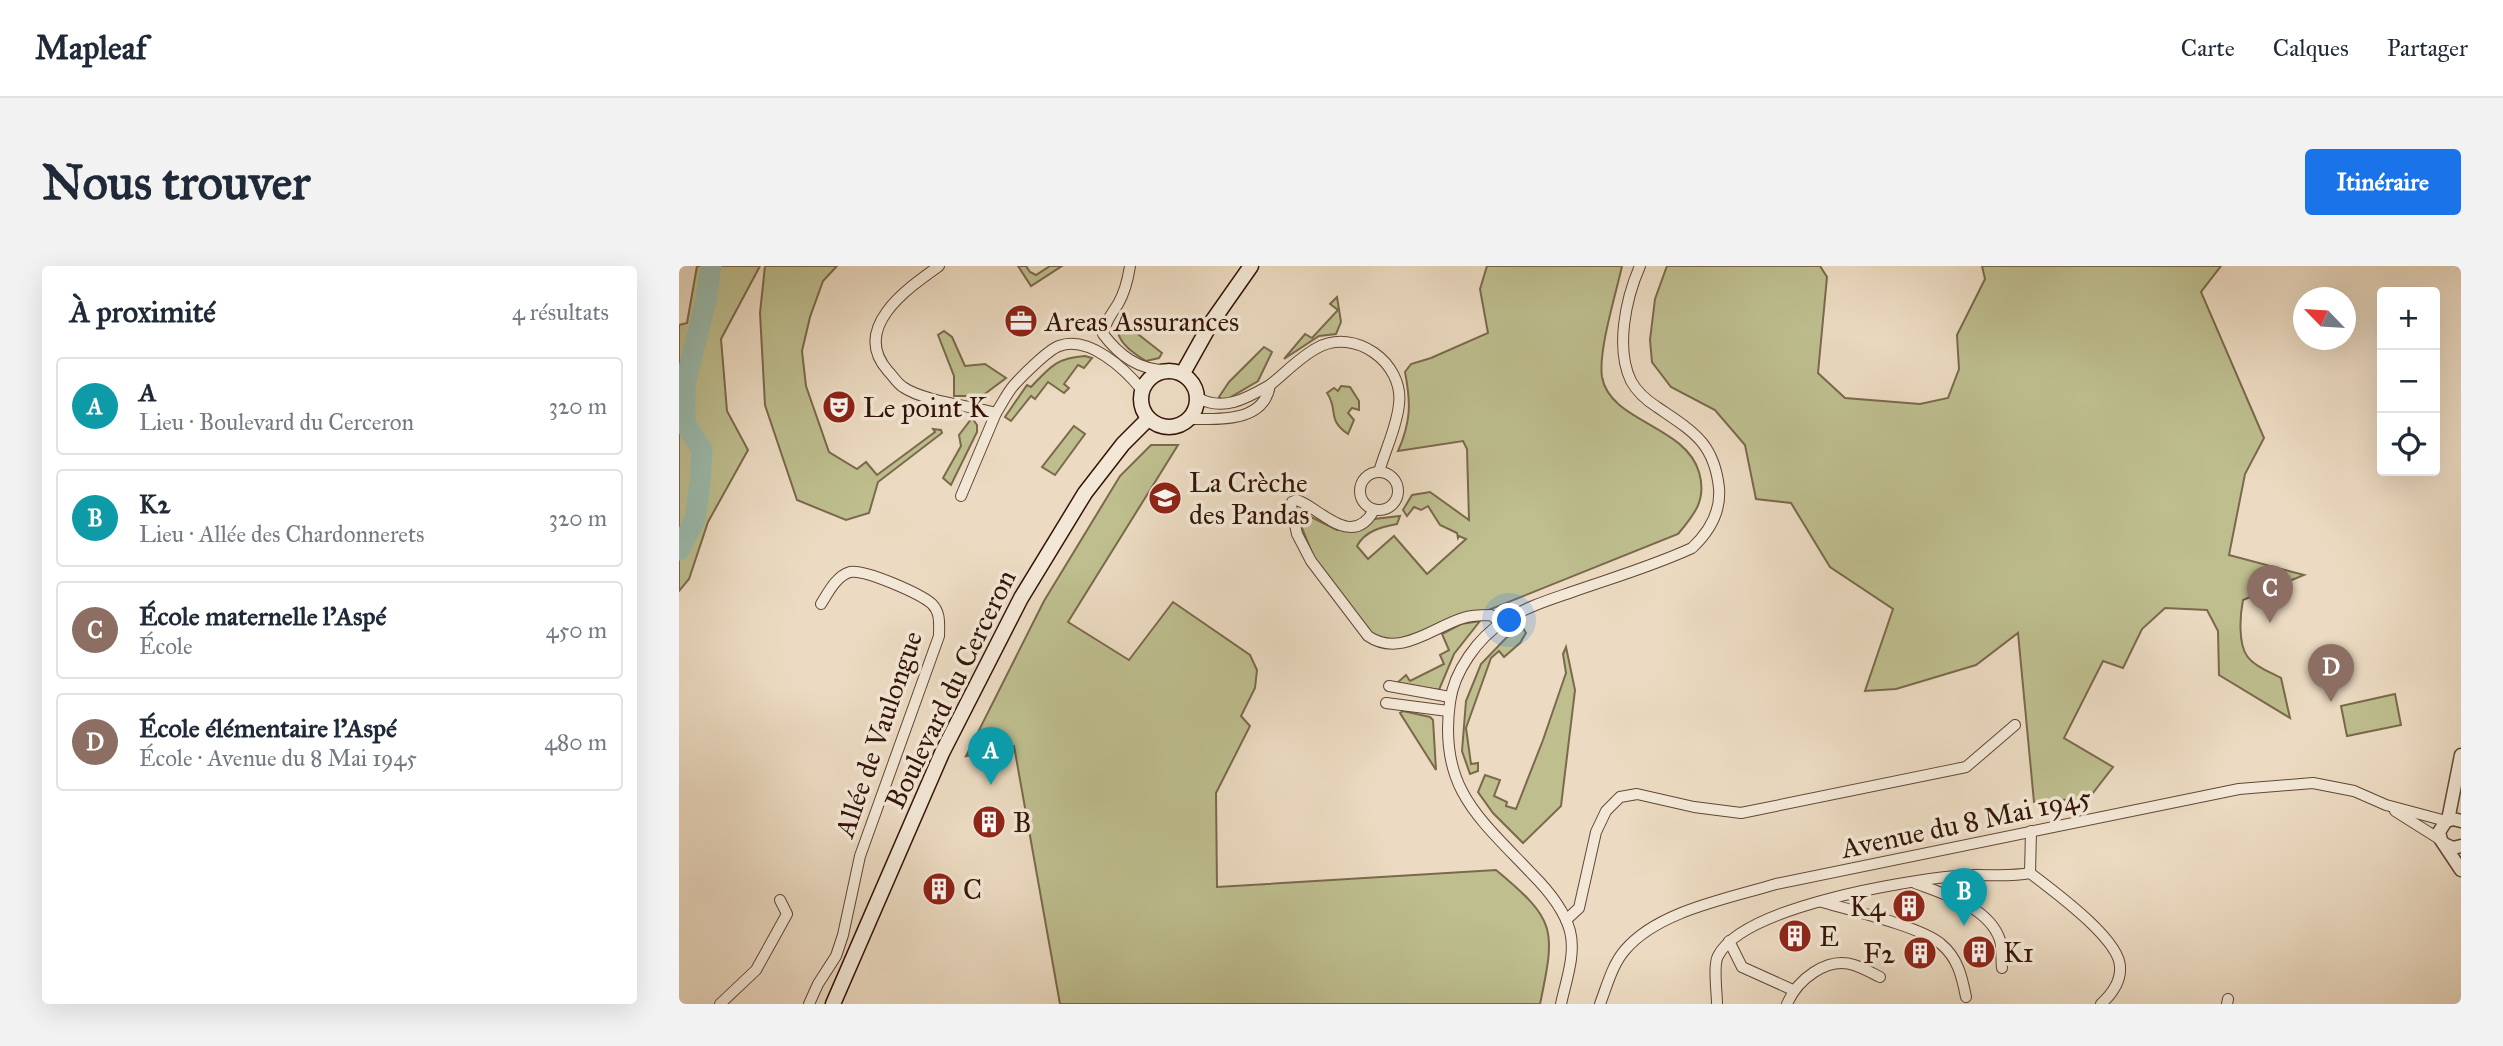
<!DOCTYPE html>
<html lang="fr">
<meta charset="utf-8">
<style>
:root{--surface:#fff;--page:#f2f2f3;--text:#1f2937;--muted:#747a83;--line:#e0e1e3;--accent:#1a73e8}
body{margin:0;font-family:"IM FELL Great Primer",serif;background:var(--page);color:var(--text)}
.controls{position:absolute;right:21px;top:21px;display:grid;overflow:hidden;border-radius:7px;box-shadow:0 7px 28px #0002}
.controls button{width:63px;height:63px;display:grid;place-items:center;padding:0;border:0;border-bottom:2px solid var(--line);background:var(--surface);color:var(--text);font:35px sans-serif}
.compass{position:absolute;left:1614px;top:21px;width:63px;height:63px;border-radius:50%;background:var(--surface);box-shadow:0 7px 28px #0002;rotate:295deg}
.you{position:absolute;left:831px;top:355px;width:24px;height:24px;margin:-18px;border:5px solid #fff;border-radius:50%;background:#1a73e8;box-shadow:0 0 0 10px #1a73e833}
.badge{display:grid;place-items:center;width:46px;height:46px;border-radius:50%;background:var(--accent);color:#fff;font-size:23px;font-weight:700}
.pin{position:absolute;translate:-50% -58px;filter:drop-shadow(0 2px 4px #0008)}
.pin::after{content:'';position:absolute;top:37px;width:24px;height:21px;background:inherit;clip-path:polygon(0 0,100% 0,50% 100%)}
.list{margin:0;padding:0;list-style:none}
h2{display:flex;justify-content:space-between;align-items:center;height:91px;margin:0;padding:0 28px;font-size:30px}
h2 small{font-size:23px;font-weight:400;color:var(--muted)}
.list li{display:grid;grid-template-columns:46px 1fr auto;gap:21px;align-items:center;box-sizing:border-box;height:98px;margin:0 14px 14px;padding:0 14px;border:2px solid var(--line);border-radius:7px}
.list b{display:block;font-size:26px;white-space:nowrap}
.list p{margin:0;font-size:23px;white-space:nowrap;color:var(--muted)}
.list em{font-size:23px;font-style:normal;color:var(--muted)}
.icon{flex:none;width:38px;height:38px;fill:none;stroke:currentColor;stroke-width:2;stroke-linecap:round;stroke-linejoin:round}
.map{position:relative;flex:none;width:1782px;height:738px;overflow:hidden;border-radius:7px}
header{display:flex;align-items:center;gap:42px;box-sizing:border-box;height:98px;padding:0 35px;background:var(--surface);border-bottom:2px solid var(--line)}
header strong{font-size:33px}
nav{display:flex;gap:38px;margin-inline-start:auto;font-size:24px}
.intro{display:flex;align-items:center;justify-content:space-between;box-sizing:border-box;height:168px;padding:0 42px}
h1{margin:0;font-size:49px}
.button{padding:18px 32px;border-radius:7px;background:var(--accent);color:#fff;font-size:24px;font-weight:700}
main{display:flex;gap:42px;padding:0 42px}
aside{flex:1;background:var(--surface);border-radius:7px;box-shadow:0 7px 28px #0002}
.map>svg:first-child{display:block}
.green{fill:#bebe8f;stroke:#7a694b;stroke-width:2}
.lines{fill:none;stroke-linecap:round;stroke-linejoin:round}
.river{stroke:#9abcae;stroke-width:21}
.minor-casing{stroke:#634636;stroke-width:12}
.tertiary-casing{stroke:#634636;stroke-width:15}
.secondary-casing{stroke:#351407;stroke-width:17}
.minor{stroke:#f3e8d7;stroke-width:10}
.tertiary{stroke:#f3e8d7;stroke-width:12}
.secondary{stroke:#f3e8d7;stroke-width:14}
.labels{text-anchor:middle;stroke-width:7;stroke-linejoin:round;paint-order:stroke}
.poi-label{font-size:28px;fill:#351407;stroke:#f3e8d7;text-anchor:start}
.street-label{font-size:28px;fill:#351407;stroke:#f3e8d7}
</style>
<header>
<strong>Mapleaf</strong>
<nav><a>Carte</a><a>Calques</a><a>Partager</a></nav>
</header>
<div class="intro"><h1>Nous trouver</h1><a class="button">Itinéraire</a></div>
<main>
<aside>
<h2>À proximité<small>4 résultats</small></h2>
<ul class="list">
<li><span class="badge" style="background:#0f9aa8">A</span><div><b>A</b><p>Lieu · Boulevard du Cerceron</p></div><em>320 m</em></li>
<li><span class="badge" style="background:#0f9aa8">B</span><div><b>K2</b><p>Lieu · Allée des Chardonnerets</p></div><em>320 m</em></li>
<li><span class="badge" style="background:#8d6e63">C</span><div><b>École maternelle l'Aspé</b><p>École</p></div><em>450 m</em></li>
<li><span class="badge" style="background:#8d6e63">D</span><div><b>École élémentaire l'Aspé</b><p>École · Avenue du 8 Mai 1945</p></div><em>480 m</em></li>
</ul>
</aside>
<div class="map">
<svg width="1782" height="738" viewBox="0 0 1782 738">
<rect width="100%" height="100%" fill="#ecdbc2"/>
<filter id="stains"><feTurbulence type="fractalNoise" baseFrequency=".00286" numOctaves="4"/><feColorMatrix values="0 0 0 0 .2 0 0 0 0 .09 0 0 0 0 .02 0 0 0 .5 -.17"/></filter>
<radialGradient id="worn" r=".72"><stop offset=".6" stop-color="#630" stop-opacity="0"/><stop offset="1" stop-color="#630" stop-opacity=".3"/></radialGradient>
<!-- green -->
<g class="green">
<path d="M18,0H81L42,73L48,145L69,184L29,256L10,313L0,325V59L8,57Z"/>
<path d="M86,0H158L144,15L131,51L123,85L127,120L150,186L178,203L187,196L198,209L256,166L254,163L262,164L263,167L199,216L190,247L167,254L118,234L86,139L81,47Z"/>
<path d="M339,0H347L351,6L357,9L371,0H383L352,20Z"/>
<path d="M808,0H943C937,28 919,85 923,111C931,156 1006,159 1020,206C1028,233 1016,248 999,268L802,347L710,376L694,371L636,294L617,247L620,245L658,264H674L695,253L721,250L718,258C702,261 686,265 678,280L689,293L715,270L748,308L787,273L780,270L779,272L778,267L761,259L749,240L742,244L735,241L728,250L724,244L733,229L751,226L790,254L788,183L784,175L719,185C732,156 732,137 726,106L732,98L752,92L809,67L801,23Z"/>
<path d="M988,0H1141L1148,11L1139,107L1166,132L1241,138L1269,132L1280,103L1278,69L1306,13L1303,0H1542L1522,26L1585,172L1566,208L1550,289L1625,309L1564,334C1561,349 1559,377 1568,390C1575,400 1591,406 1602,412L1611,452L1540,409L1539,365L1528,344L1486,342L1463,363L1444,402L1424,395L1385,472L1434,501L1410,532L1355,536L1339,367L1297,399L1217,423L1186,425L1214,343L1151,301L1112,237L1077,233L1066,179L1036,144L992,121L973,96L971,74L976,33Z"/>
<path d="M658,31L662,56L657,68L640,70L605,93L626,68L633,72L659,44L651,38Z"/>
<path d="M441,54L483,87L480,92L467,95C452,86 432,72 441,54Z"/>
<path d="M265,65L273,71L286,100L306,98L327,112L303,130H275V110L259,69Z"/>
<path d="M585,81L593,86L579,115L545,135L540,131L550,116Z"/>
<path d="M406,90L413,92L405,102L399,99L385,118L390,122L385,127L369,116L356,133L352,130L332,155L326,151L348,119L352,121C371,101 377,92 406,90Z"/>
<path d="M662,120L671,121L680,135V144L673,142L669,147L675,154L669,168C647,153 660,144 648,127L655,122L659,125Z"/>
<path d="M293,152L298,159V166L272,219L264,212L282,180L280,169Z"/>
<path d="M395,160L406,168L376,209L363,201Z"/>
<path d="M472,179H499L389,356L450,394L494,336L571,389L578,404L576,422L562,450L571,460L537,527L538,621L817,604C877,654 877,662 861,738H381L335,480L287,490L365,335L441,210Z"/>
<path d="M801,355L775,388L760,424L718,417L727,409L731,415L765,398L761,389L770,384L763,368L782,358Z"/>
<path d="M844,362L847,367L841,377L825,391L820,385L812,392L787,462L792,498L799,497V505L791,508L783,485L787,435L802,398L827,372Z"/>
<path d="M887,381L896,424L882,540L844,577L814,547L799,526L806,509L821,514L815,530L828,536L827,540L837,543L864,474L887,407L884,388Z"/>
<path d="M1716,428L1722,459L1668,470L1662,440Z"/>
<path d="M724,445L751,451L754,454L757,504L721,447Z"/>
</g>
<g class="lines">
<!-- river -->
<path class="river" d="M0,284L16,254L21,216L23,184L6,157V118L27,35L32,0"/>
<defs>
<g id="minor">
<path d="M260,0C229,22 171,62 209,105C214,110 218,117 224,121C244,135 292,140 317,147C323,138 328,127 335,119C344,109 369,84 380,80C410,69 446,103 463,124"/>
<path d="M451,0C449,13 446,26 439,38C432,49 427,55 424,68C440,89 459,104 487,104"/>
<path d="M519,132C545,146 568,132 591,119"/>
<path d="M510,153C540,153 585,157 591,119C606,107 621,91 638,82C676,61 725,97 720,138C718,161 706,184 700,206"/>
<circle cx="700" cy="225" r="19"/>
<path d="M282,230L317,147"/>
<path d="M695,244C673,284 641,242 618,234L613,236L612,240L618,268L632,295L689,370C721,392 754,361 784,352C793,349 803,349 812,349L822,357"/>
<path d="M710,420L771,431"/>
<path d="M707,437L769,445"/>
<path d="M1716,545L1762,574"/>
<path d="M1351,607L1352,565"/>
<path d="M1236,617C1265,628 1310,641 1321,674C1323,682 1322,693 1323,702"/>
<path d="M1143,636C1171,644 1243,661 1262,678C1279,692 1283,711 1287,731"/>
<path d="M887,654L900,642L917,566L927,545L941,531L958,528L1015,541L1062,547L1287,501L1336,459"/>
<path d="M1050,675L1063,701L1114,724"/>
<path d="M41,738L77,704L108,648L101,634"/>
<path d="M130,738L139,718L157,690L164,669L181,590L260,370C260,359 262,347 253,338C242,328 186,303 171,306C157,310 149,327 142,338"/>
<path d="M882,738C887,715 897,688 891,665C885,643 869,624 853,608C800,552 759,522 771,436C775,405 799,372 825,355C847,341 870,334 893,326C933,312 974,300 1013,282C1030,266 1042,246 1040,222C1035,176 1013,165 978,141C967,134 958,126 952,115C936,82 947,32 961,0"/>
<path d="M921,738C928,720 933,699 946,684C979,645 1048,633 1097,618L1560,523L1634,517L1675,525L1707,539L1767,555"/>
<path d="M1038,738C1038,727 1034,699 1039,690C1064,641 1224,615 1277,610C1302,607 1326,612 1351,607C1373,624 1441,673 1441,701C1442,716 1433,728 1422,738"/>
<path d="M1108,738C1118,714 1148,690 1175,699C1184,702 1193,707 1201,711"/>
<path d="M1548,738L1549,733"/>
</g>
<g id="tertiary">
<path d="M1769,554L1782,489"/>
<path d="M1782,555L1774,553L1767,555L1760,566L1762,574L1782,604"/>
<path d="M1765,578L1774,582L1782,580"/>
</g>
<g id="secondary">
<circle cx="490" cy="133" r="28"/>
<path d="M504,107L532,57L572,0"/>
<path d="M154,738L263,487L342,332L406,227L444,178L469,153"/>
</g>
</defs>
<!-- minor casing -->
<use href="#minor" class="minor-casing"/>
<!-- tertiary casing -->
<use href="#tertiary" class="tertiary-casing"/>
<!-- secondary casing -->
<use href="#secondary" class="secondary-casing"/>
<!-- minor -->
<use href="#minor" class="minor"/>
<!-- tertiary -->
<use href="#tertiary" class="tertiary"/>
<!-- secondary -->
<use href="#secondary" class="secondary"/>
</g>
<!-- icons -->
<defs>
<symbol id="office-disc" viewBox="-11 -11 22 22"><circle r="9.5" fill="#8f2418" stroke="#f3e8d7"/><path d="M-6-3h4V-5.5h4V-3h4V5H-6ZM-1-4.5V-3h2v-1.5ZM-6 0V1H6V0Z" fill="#fff"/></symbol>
<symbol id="theatre-disc" viewBox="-11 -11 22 22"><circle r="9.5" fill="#8f2418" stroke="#f3e8d7"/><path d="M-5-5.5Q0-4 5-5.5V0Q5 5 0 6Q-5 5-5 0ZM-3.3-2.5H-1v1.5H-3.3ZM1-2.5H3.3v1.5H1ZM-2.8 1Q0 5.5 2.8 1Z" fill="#fff"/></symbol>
<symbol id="school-disc" viewBox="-11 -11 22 22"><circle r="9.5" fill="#8f2418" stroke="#f3e8d7"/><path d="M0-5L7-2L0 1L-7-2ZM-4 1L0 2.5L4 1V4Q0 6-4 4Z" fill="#fff"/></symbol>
<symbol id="building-disc" viewBox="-11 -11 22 22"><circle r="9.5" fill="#8f2418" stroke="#f3e8d7"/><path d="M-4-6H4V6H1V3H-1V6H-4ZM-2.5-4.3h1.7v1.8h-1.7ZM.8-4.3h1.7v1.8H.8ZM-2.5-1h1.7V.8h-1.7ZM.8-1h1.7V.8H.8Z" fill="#fff"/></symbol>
</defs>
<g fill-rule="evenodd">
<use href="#office-disc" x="323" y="36" width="38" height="38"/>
<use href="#theatre-disc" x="141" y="122" width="38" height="38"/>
<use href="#school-disc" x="467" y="213" width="38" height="38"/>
<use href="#building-disc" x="291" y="537" width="38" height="38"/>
<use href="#building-disc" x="241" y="604" width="38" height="38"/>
<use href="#building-disc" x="1211" y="621" width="38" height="38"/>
<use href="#building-disc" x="1097" y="651" width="38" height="38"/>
<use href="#building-disc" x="1281" y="667" width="38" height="38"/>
<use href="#building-disc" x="1222" y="668" width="38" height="38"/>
</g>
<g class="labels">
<!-- poi labels -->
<g class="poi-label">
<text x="366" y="65">Areas Assurances</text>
<text x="184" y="151">Le point K</text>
<text x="510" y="226">La Crèche<tspan x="510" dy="32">des Pandas</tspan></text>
<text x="334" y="566">B</text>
<text x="284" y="633">C</text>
<text x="1206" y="650" text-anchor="end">K4</text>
<text x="1140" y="680">E</text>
<text x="1324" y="696">K1</text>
<text x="1216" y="697" text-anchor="end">F2</text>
</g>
<!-- street labels -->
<g class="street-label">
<text transform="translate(271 423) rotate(-64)" y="10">Boulevard du Cerceron</text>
<text transform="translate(199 468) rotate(-71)" y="10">Allée de Vaulongue</text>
<text transform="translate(1287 556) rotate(-12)" y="10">Avenue du 8 Mai 1945</text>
</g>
</g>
<rect width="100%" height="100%" filter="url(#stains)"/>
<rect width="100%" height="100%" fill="url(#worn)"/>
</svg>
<div class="controls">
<button>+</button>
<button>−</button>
<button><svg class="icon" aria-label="locate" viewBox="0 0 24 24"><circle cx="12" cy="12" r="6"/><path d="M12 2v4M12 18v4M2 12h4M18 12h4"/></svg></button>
</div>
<svg class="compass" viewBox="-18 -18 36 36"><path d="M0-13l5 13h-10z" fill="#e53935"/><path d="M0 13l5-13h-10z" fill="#747a83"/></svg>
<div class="you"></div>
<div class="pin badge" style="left:312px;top:519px;background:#0f9aa8">A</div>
<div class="pin badge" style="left:1285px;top:660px;background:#0f9aa8">B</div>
<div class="pin badge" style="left:1591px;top:357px;background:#8d6e63">C</div>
<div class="pin badge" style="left:1652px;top:436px;background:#8d6e63">D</div>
</div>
</main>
